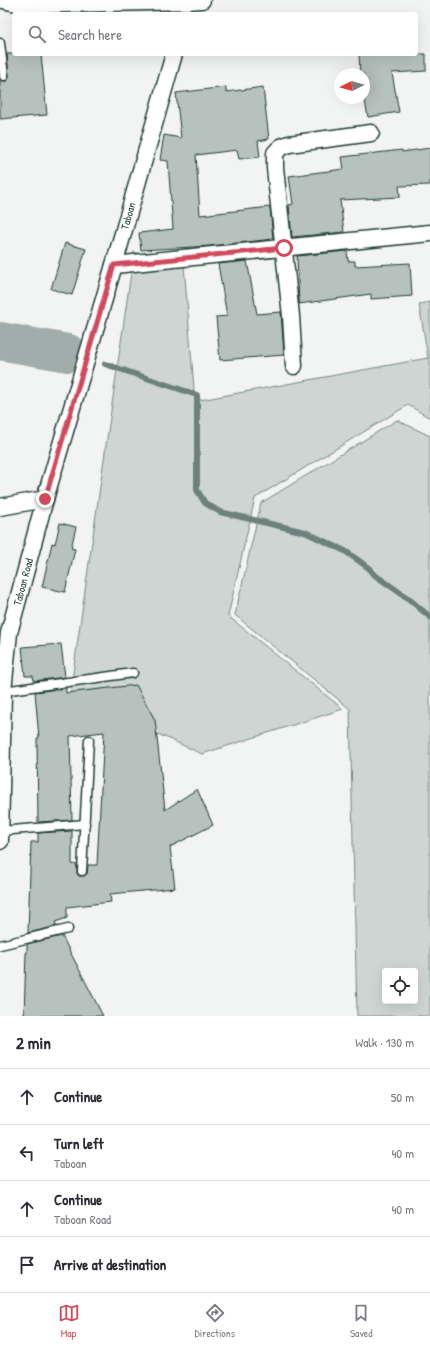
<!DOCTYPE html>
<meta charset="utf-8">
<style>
:root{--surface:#fff;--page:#f7f7f7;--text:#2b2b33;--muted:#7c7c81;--line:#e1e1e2;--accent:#d1495b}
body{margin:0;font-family:"Patrick Hand",sans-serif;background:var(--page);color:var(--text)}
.controls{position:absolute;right:12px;bottom:12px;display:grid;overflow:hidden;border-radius:4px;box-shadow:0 4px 16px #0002}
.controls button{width:36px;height:36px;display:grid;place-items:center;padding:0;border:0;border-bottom:1px solid var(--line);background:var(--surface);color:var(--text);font:20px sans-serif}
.compass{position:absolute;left:334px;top:68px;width:36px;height:36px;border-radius:50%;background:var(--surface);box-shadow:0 4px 16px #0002;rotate:265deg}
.stop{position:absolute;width:12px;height:12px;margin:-9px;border:3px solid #d1495b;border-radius:50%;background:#fff}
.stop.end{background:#d1495b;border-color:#fff;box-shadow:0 1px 4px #0008}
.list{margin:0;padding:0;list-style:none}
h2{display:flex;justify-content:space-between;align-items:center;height:52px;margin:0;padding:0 16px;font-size:17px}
h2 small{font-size:13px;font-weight:400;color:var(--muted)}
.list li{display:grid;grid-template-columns:26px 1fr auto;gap:12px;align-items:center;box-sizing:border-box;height:56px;padding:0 16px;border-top:1px solid var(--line)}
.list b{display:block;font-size:15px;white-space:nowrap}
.list p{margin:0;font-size:13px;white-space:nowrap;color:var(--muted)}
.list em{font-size:13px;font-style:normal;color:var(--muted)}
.icon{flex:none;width:22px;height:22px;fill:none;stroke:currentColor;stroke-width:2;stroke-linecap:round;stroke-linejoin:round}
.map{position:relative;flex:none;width:430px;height:1016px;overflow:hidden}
.search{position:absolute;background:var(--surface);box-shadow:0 4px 16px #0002;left:12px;right:12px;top:12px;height:44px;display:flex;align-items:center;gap:10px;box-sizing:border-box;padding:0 14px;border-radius:4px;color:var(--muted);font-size:15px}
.sheet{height:276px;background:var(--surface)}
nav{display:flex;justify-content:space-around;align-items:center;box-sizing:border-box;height:56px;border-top:1px solid var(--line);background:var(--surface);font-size:11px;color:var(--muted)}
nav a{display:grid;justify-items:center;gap:2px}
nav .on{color:var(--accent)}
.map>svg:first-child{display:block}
.green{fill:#ced5d3;stroke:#768984;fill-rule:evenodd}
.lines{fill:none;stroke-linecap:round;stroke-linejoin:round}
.stream{stroke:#6d807b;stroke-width:6}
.river{stroke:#a1adaa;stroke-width:38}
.building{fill:#b7c1bd;stroke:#1f3d34}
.service-casing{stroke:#1f3d34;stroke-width:11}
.minor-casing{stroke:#1f3d34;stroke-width:19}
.service{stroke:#fff;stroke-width:8}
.minor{stroke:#fff;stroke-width:16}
.route{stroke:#d1495b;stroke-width:5}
.labels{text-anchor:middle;stroke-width:3;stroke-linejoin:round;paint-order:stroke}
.street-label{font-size:11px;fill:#1f3d34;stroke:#fff}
</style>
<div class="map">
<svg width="430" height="1016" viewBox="0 0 430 1016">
<rect width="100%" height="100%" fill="#f2f3f3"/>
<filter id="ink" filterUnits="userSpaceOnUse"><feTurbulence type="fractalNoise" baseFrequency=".025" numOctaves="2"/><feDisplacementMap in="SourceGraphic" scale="8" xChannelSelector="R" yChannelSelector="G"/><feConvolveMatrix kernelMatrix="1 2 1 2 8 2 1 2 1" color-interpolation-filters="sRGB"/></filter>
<g filter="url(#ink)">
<!-- green -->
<g class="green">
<path d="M134,252L184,265L195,401L428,358L419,304L430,302V418L408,405L255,498L228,616L343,709L202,754L70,694Z"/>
<path d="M397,420L430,436V1016H357L350,709L235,615L261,503ZM385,971H415V1001H385Z"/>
</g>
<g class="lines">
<!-- stream -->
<path class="stream" d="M105,364L197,395V490L205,503L220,512L305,532L345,551L369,568L372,573L409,599L430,617"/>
<!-- river -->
<path class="river" d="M0,341L68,353"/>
</g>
<!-- building -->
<g class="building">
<path d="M7,54H41L47,115L0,119V80L4,81H7L9,76Z"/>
<path d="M359,54H426V71L392,73L399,112L368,117L364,96V74H360Z"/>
<path d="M226,87V92L263,87L269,139L258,141L260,157L239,159L237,150L196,155L200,215L270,207L273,239L210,246L141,250L139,233L173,229L168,161L160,160L164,135L181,138L176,93Z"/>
<path d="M430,148V185L399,186L400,197L340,200L344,232L292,237L289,205L293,204L289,176L344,169L342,157L402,150V152Z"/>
<path d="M65,243L86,249L72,295L51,289Z"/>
<path d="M347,251L348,261H355V266L410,263L412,296L371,299V294L299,304L297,256Z"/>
<path d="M247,261L257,314L281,312L284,355L220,360L216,317L227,316L218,264Z"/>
<path d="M60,523L76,527L71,548L75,549L65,592L42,587L52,543L55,544Z"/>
<path d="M61,644L65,677L34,681L33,676H25L22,647Z"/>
<path d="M136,685L155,720L165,810L197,789L213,825L170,847L175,888L110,894L111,902L67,907V918L55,922L57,926L28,933L31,842H38V833L72,831V864L77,865V874L79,876H84L87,874L88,865H97L104,732L70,736L72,820L38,822L37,738H39L35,692L66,688V693Z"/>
<path d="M62,936L103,1016H24L26,953H27V944Z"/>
</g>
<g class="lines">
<defs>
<g id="service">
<path d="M0,43L4,76"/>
<path d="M3,691L133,673"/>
<path d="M0,831L85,824"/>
<path d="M82,871L89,740"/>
<path d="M0,945L68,929"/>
</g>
<g id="minor">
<path d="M3,0L25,5L188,1L202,0"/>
<path d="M114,265L430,233"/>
<path d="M294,366L291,316L275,168V153L281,147L289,144L371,133"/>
<path d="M0,507L45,499"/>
<path d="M0,841L3,691L9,633L45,499L114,265L174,54"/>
</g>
</defs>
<!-- service casing -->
<use href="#service" class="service-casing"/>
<!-- minor casing -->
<use href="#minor" class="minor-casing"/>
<!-- service -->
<use href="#service" class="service"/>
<!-- minor -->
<use href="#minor" class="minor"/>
</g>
</g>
<g class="lines" filter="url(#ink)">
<!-- route -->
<path class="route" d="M45,499L114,265L284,248"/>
</g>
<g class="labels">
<!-- street labels -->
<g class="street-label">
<text transform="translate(128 216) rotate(-74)" y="4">Taboan</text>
<text transform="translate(23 582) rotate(-75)" y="4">Taboan Road</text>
</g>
</g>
</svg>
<div class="controls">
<button><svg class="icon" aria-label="locate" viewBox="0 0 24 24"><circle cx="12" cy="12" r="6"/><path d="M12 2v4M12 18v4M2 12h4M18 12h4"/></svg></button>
</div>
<svg class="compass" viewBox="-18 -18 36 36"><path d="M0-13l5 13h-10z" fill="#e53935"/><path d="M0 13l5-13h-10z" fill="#7c7c81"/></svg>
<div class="stop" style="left:284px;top:248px"></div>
<div class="stop end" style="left:45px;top:499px"></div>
<div class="search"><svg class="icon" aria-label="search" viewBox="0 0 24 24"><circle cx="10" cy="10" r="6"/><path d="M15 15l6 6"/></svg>Search here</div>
</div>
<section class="sheet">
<h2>2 min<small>Walk · 130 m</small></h2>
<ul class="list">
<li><svg class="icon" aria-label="ahead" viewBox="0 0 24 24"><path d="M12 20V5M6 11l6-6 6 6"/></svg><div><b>Continue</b></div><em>50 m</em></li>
<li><svg class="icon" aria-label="left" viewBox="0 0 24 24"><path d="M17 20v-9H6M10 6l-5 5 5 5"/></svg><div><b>Turn left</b><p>Taboan</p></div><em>40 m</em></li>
<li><svg class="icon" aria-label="ahead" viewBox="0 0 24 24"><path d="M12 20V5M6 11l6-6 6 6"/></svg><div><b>Continue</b><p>Taboan Road</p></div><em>40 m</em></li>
<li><svg class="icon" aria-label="arrive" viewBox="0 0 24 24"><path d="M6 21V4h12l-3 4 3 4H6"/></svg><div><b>Arrive at destination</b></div></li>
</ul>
</section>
<nav>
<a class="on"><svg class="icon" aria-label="map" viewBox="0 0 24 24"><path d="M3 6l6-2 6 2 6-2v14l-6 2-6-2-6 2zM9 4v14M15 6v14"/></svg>Map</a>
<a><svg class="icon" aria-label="directions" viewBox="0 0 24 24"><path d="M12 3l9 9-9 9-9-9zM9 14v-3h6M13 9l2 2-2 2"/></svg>Directions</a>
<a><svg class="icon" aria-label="saved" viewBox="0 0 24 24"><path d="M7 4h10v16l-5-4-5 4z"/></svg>Saved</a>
</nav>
